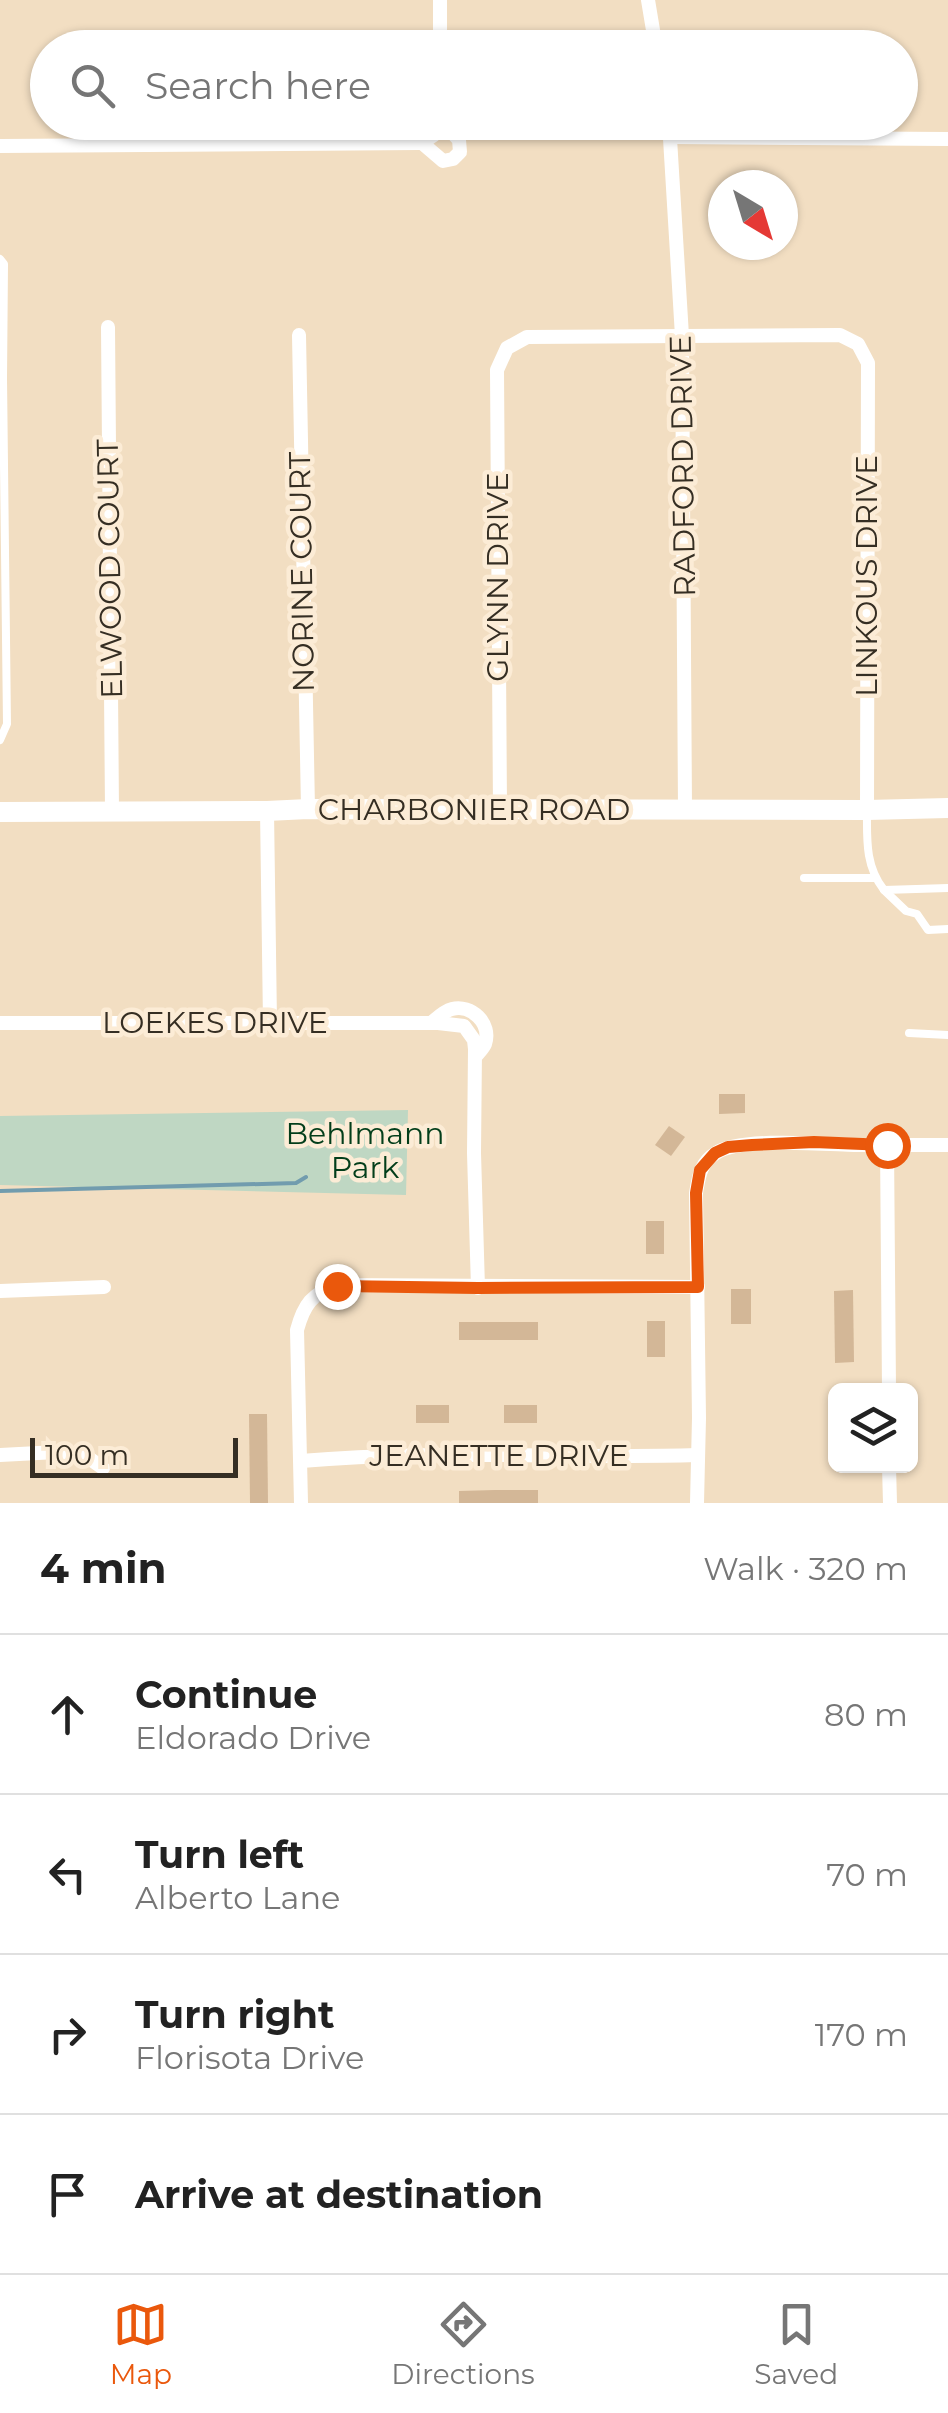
<!DOCTYPE html>
<meta charset="utf-8">
<style>
:root{--surface:#fff;--page:#f2f2f2;--text:#222;--muted:#767676;--line:#e0e0e0;--accent:#ea580c}
body{margin:0;font-family:Montserrat,sans-serif;background:var(--page);color:var(--text)}
.controls{position:absolute;right:30px;bottom:30px;display:grid;overflow:hidden;border-radius:15px;box-shadow:0 2px 8px #0004}
.controls button{width:90px;height:90px;display:grid;place-items:center;padding:0;border:0;border-bottom:2px solid var(--line);background:var(--surface);color:var(--text);font:50px sans-serif}
.compass{position:absolute;left:708px;top:170px;width:90px;height:90px;border-radius:50%;background:var(--surface);box-shadow:0 2px 8px #0004;rotate:142deg}
.scale{position:absolute;left:30px;bottom:25px;width:208px;box-sizing:border-box;padding-left:10px;border:5px solid #352e23;border-top:0;font-size:28px;line-height:35px;white-space:nowrap;color:#352e23;-webkit-text-stroke:8px #fcecd6;paint-order:stroke}
.stop{position:absolute;width:30px;height:30px;margin:-22px;border:8px solid #ea580c;border-radius:50%;background:#fff}
.stop.end{background:#ea580c;border-color:#fff;box-shadow:0 2px 10px #0008}
.list{margin:0;padding:0;list-style:none}
h2{display:flex;justify-content:space-between;align-items:center;height:130px;margin:0;padding:0 40px;font-size:42px}
h2 small{font-size:32px;font-weight:400;color:var(--muted)}
.list li{display:grid;grid-template-columns:65px 1fr auto;gap:30px;align-items:center;box-sizing:border-box;height:160px;padding:0 40px;border-top:2px solid var(--line)}
.list b{display:block;font-size:38px;white-space:nowrap}
.list p{margin:0;font-size:32px;white-space:nowrap;color:var(--muted)}
.list em{font-size:32px;font-style:normal;color:var(--muted)}
.icon{flex:none;width:55px;height:55px;fill:none;stroke:currentColor;stroke-width:2;stroke-linecap:round;stroke-linejoin:round}
.map{position:relative;flex:none;width:948px;height:1503px;overflow:hidden}
.search{position:absolute;background:var(--surface);box-shadow:0 2px 8px #0004;left:30px;right:30px;top:30px;height:110px;display:flex;align-items:center;gap:25px;box-sizing:border-box;padding:0 35px;border-radius:55px;color:var(--muted);font-size:38px}
.sheet{height:770px;background:var(--surface)}
nav{display:flex;justify-content:space-around;align-items:center;box-sizing:border-box;height:140px;border-top:2px solid var(--line);background:var(--surface);font-size:28px;color:var(--muted)}
nav a{display:grid;justify-items:center;gap:5px}
nav .on{color:var(--accent)}
.map>svg:first-child{display:block}
.green{fill:#bfd7c3}
.lines{fill:none;stroke-linecap:round;stroke-linejoin:round}
.stream{stroke:#719cae;stroke-width:4}
.building{fill:#d3b797}
.service{stroke:#fff;stroke-width:8}
.minor{stroke:#fff;stroke-width:14}
.secondary{stroke:#fff;stroke-width:20}
.route{stroke:#ea580c;stroke-width:12}
.labels{text-anchor:middle;stroke-width:9;stroke-linejoin:round;paint-order:stroke}
.street-label{font-size:30px;fill:#352e23;stroke:#fcecd6}
.park-label{font-size:30px;fill:#033e1a;stroke:#fcecd6}
</style>
<div class="map">
<svg width="948" height="1503" viewBox="0 0 948 1503">
<rect width="100%" height="100%" fill="#f2dec2"/>
<!-- green -->
<path class="green" d="M408,1110L406,1195L0,1185V1116Z"/>
<g class="lines">
<!-- stream -->
<path class="stream" d="M0,1191L296,1183L306,1177"/>
</g>
<!-- building -->
<g class="building">
<path d="M719,1094H745V1113L719,1114Z"/>
<path d="M669,1126L685,1137L671,1156L655,1145Z"/>
<rect x="646" y="1221" width="18" height="33"/>
<rect x="731" y="1289" width="20" height="35"/>
<path d="M853,1290L854,1362L835,1363L834,1291Z"/>
<rect x="647" y="1321" width="18" height="36"/>
<rect x="459" y="1322" width="79" height="18"/>
<rect x="416" y="1405" width="33" height="18"/>
<rect x="504" y="1405" width="33" height="18"/>
<path d="M249,1414H267L268,1503H250Z"/>
<path d="M495,1490H538V1503H459V1491Z"/>
</g>
<g class="lines">
<!-- service -->
<g class="service">
<path d="M0,259L4,264L3,378L7,724L0,740"/>
<path d="M867,810C867,839 865,866 884,890L948,888"/>
<path d="M804,878H874"/>
<path d="M884,890L906,911L917,914L928,930L948,929"/>
<path d="M909,1033L948,1035"/>
</g>
<!-- minor -->
<g class="minor">
<path d="M440,0V48"/>
<path d="M648,0L656,48"/>
<path d="M669,122L682,336L685,810"/>
<path d="M671,137L948,139"/>
<path d="M422,143L443,161L453,159L460,152L459,140L443,122"/>
<path d="M0,146L422,143L434,135L440,122"/>
<path d="M108,327L112,811"/>
<path d="M299,335L308,809"/>
<path d="M500,809L497,370L507,348L527,337L840,335L858,344L868,363L867,810"/>
<path d="M267,811L270,1022"/>
<path d="M0,1023H438L464,1026L474,1040L475,1049L474,1153L478,1288"/>
<path d="M431,1023C437,1018 444,1011 452,1009C471,1004 492,1023 485,1044C484,1047 477,1055 475,1057"/>
<path d="M887,1145L889,1390"/>
<path d="M0,1291L104,1287"/>
<path d="M0,1455L57,1452L83,1454L103,1468"/>
<path d="M301,1461C433,1449 565,1459 697,1455"/>
<path d="M889,1466L890,1503"/>
<path d="M301,1503L297,1330C304,1304 312,1294 337,1285L698,1287"/>
<path d="M697,1503L699,1418L696,1193C699,1176 700,1163 716,1153C739,1137 824,1144 854,1145C886,1145 917,1145 948,1145"/>
</g>
<!-- secondary -->
<path class="secondary" d="M0,812L267,811L308,809L867,810L948,808"/>
</g>
<g class="lines">
<!-- route -->
<path class="route" d="M337,1286L478,1288L698,1287L696,1193L700,1170L715,1153L728,1147L752,1145L814,1142L887,1145"/>
</g>
<g class="labels">
<!-- street labels -->
<g class="street-label">
<text transform="translate(683 466) rotate(-91)" y="10">RADFORD DRIVE</text>
<text transform="translate(110 569) rotate(-91)" y="10">ELWOOD COURT</text>
<text transform="translate(302 572) rotate(-91)" y="10">NORINE COURT</text>
<text transform="translate(867 576) rotate(-90)" y="10">LINKOUS DRIVE</text>
<text transform="translate(498 577) rotate(-90)" y="10">GLYNN DRIVE</text>
<text x="474" y="820">CHARBONIER ROAD</text>
<text x="215" y="1033">LOEKES DRIVE</text>
<text x="499" y="1466">JEANETTE DRIVE</text>
</g>
<!-- park labels -->
<g class="park-label">
<text x="365" y="1144">Behlmann<tspan x="365" dy="34">Park</tspan></text>
</g>
</g>
</svg>
<div class="controls">
<button><svg class="icon" aria-label="layers" viewBox="0 0 24 24"><path d="M12 4l9 5-9 5-9-5zM3 14l9 5 9-5"/></svg></button>
</div>
<svg class="compass" viewBox="-18 -18 36 36"><path d="M0-13l5 13h-10z" fill="#e53935"/><path d="M0 13l5-13h-10z" fill="#767676"/></svg>
<div class="scale">100 m</div>
<div class="stop" style="left:887px;top:1145px"></div>
<div class="stop end" style="left:337px;top:1286px"></div>
<div class="search"><svg class="icon" aria-label="search" viewBox="0 0 24 24"><circle cx="10" cy="10" r="6"/><path d="M15 15l6 6"/></svg>Search here</div>
</div>
<section class="sheet">
<h2>4 min<small>Walk · 320 m</small></h2>
<ul class="list">
<li><svg class="icon" aria-label="ahead" viewBox="0 0 24 24"><path d="M12 20V5M6 11l6-6 6 6"/></svg><div><b>Continue</b><p>Eldorado Drive</p></div><em>80 m</em></li>
<li><svg class="icon" aria-label="left" viewBox="0 0 24 24"><path d="M17 20v-9H6M10 6l-5 5 5 5"/></svg><div><b>Turn left</b><p>Alberto Lane</p></div><em>70 m</em></li>
<li><svg class="icon" aria-label="right" viewBox="0 0 24 24"><path d="M7 20v-9h11M14 6l5 5-5 5"/></svg><div><b>Turn right</b><p>Florisota Drive</p></div><em>170 m</em></li>
<li><svg class="icon" aria-label="arrive" viewBox="0 0 24 24"><path d="M6 21V4h12l-3 4 3 4H6"/></svg><div><b>Arrive at destination</b></div></li>
</ul>
</section>
<nav>
<a class="on"><svg class="icon" aria-label="map" viewBox="0 0 24 24"><path d="M3 6l6-2 6 2 6-2v14l-6 2-6-2-6 2zM9 4v14M15 6v14"/></svg>Map</a>
<a><svg class="icon" aria-label="directions" viewBox="0 0 24 24"><path d="M12 3l9 9-9 9-9-9zM9 14v-3h6M13 9l2 2-2 2"/></svg>Directions</a>
<a><svg class="icon" aria-label="saved" viewBox="0 0 24 24"><path d="M7 4h10v16l-5-4-5 4z"/></svg>Saved</a>
</nav>
